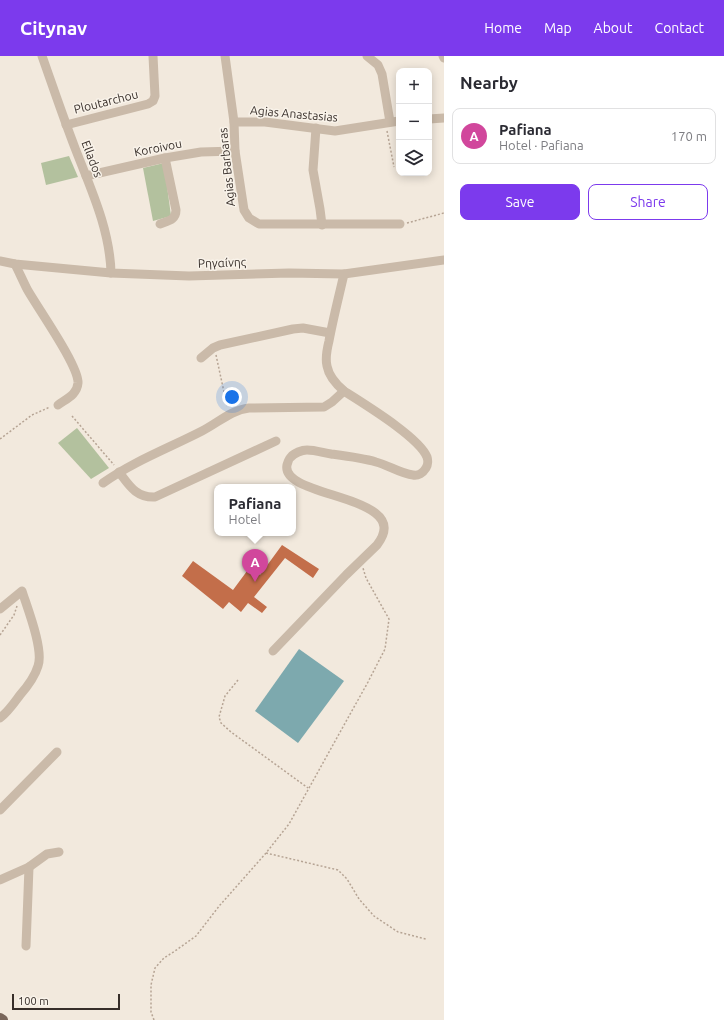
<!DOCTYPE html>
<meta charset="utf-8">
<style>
:root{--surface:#fff;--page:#f2f2f3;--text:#2b2b33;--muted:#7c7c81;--line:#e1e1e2;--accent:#7c3aed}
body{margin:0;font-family:Ubuntu,sans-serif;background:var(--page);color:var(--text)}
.controls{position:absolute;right:12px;top:12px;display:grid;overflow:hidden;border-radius:8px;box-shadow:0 2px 10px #0003}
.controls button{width:36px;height:36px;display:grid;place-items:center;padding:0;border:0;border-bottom:1px solid var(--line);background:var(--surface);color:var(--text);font:20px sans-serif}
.scale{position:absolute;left:12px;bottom:10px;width:108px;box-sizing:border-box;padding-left:4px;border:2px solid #372e29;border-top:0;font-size:11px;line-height:14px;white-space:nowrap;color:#372e29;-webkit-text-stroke:3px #f9f3ea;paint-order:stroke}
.you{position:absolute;left:232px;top:341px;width:14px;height:14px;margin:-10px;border:3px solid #fff;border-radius:50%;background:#1a73e8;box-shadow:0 0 0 6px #1a73e833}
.badge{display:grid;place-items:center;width:26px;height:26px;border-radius:50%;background:var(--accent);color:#fff;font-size:13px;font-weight:700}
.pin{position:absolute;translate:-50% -33px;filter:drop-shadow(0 1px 2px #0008)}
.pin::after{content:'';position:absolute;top:21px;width:14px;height:12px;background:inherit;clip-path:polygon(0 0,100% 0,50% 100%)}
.popup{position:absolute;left:214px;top:428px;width:82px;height:52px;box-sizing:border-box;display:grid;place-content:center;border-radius:8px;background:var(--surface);filter:drop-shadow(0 1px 3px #0005);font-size:13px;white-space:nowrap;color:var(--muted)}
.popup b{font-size:15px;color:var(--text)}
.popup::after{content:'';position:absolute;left:50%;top:100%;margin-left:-8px;border:8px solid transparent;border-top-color:var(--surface)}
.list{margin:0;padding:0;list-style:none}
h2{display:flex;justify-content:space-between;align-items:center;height:52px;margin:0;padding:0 16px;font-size:17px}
h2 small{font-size:13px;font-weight:400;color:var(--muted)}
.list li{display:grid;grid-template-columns:26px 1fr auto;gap:12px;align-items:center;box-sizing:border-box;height:56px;margin:0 8px 8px;padding:0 8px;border:1px solid var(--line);border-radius:8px}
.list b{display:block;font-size:15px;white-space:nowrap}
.list p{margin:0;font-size:13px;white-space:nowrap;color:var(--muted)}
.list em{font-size:13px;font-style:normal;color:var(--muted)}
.actions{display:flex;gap:8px;padding:12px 16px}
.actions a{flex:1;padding:9px 0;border:1px solid var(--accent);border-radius:8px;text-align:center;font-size:14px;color:var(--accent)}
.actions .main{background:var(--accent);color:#fff}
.icon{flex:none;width:22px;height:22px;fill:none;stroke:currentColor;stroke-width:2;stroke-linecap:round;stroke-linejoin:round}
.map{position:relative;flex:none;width:444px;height:964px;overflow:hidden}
header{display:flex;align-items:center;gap:24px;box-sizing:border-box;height:56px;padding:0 20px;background:var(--accent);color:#fff}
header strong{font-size:19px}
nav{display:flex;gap:22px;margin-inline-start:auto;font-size:14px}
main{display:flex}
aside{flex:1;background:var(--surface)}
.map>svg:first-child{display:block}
.green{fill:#b3c19e}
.water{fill:#7da9ae}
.building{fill:#c36e4a}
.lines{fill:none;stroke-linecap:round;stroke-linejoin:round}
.path{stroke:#b6a494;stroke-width:1.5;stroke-dasharray:2 2;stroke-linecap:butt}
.minor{stroke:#cabaa9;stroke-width:9}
.major{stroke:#79665a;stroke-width:10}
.labels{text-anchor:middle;stroke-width:3;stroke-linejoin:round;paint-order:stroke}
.street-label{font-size:12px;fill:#372e29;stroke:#f9f3ea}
</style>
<header>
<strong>Citynav</strong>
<nav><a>Home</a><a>Map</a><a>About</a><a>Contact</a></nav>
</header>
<main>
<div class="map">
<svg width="444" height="964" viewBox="0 0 444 964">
<rect width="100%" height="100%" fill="#f2e9dd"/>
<!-- green -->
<g class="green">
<path d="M69,100L78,121L46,129L41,107Z"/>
<path d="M164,107L171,160L153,165L143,112Z"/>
<path d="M77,372L109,412L91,423L58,387Z"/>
</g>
<!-- water -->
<path class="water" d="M299,593L344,625L298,687L255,655Z"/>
<!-- building -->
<path class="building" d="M282,489L319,513L313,522L285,502L254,541L267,551L262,557L248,547L241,556L229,546L223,553L182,520L193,505L233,534L250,511L260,519Z"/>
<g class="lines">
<!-- path -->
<g class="path">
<path d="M387,75L394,111"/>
<path d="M407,167L444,157"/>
<path d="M216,299L227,350"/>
<path d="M72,360L114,409"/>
<path d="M0,383L32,359L50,351"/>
<path d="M0,579L14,559L17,550"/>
<path d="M238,624L225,640L219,661L221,667L231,676L308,732"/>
<path d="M266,797L338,814L347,823L359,843L374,860L398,876L426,883"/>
<path d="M154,964L151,956V929L155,912L164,902L175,895L196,880L220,849L266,797L289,768L368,626L385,593L389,563L366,522L363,512"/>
</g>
<!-- minor -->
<g class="minor">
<path d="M42,0C53,31 63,61 75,92C90,131 110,173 111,217"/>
<path d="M225,0L234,66L235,95L244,154L249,162L259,168H400"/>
<path d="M367,0L378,9L382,18L390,66"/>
<path d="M443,0L444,2"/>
<path d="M429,63L444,62"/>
<path d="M234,66H265L335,75L399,65"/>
<path d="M66,69L148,48L153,45L155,40L153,0"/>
<path d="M316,72L313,114L320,153L322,169"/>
<path d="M86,120L165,102L201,96L235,95"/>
<path d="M160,168C168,165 176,164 176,154L165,102"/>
<path d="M0,205L15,208L111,217L189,220L289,217L344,218L444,204"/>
<path d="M15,208C19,216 23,225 27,233C37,251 79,310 78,327C77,339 66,343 58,349"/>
<path d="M201,302L213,292L220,289L293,273L303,272L330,277"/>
<path d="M119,416C129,429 136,442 155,441L276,385"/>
<path d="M103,427C134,405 169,392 202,375C218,367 231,354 249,352L324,351L332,346L344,335"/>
<path d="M0,553L22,535C27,551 44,594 38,610C35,620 27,631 20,639C14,647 8,656 0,662"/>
<path d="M273,595L346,519L377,489C416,438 280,443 287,409C288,406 289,402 291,401C294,397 302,394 307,394C315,394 324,397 331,398C346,400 362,402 376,406C388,409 401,418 413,419C418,420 423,417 426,412C428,409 428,404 427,401C419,381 364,348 344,335C337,329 329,321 327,310C325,302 327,293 329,285C333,263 339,240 344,218"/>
<path d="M0,754L57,696"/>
<path d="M0,824L29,811L47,798L59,796"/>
<path d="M26,890L29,811"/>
</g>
<!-- major -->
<path class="major" d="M0,962L3,964"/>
</g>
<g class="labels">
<!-- street labels -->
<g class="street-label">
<text transform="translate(106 46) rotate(-14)" y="4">Ploutarchou</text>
<text transform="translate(294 58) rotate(5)" y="4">Agias Anastasias</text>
<text transform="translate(158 92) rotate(-11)" y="4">Koroivou</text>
<text transform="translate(92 103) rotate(69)" y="4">Ellados</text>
<text transform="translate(227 111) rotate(-96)" y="4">Agias Barbaras</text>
<text transform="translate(222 207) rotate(-2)" y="4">Ρηγαίνης</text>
</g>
</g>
</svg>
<div class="controls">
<button>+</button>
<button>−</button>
<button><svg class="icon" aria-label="layers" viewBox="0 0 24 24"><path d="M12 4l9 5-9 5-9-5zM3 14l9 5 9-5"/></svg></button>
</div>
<div class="scale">100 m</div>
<div class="you"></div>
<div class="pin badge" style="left:255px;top:526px;background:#d1479c">A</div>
<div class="popup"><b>Pafiana</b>Hotel</div>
</div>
<aside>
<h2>Nearby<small></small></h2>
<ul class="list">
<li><span class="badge" style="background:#d1479c">A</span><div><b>Pafiana</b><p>Hotel · Pafiana</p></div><em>170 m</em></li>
</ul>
<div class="actions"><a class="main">Save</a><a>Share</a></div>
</aside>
</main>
